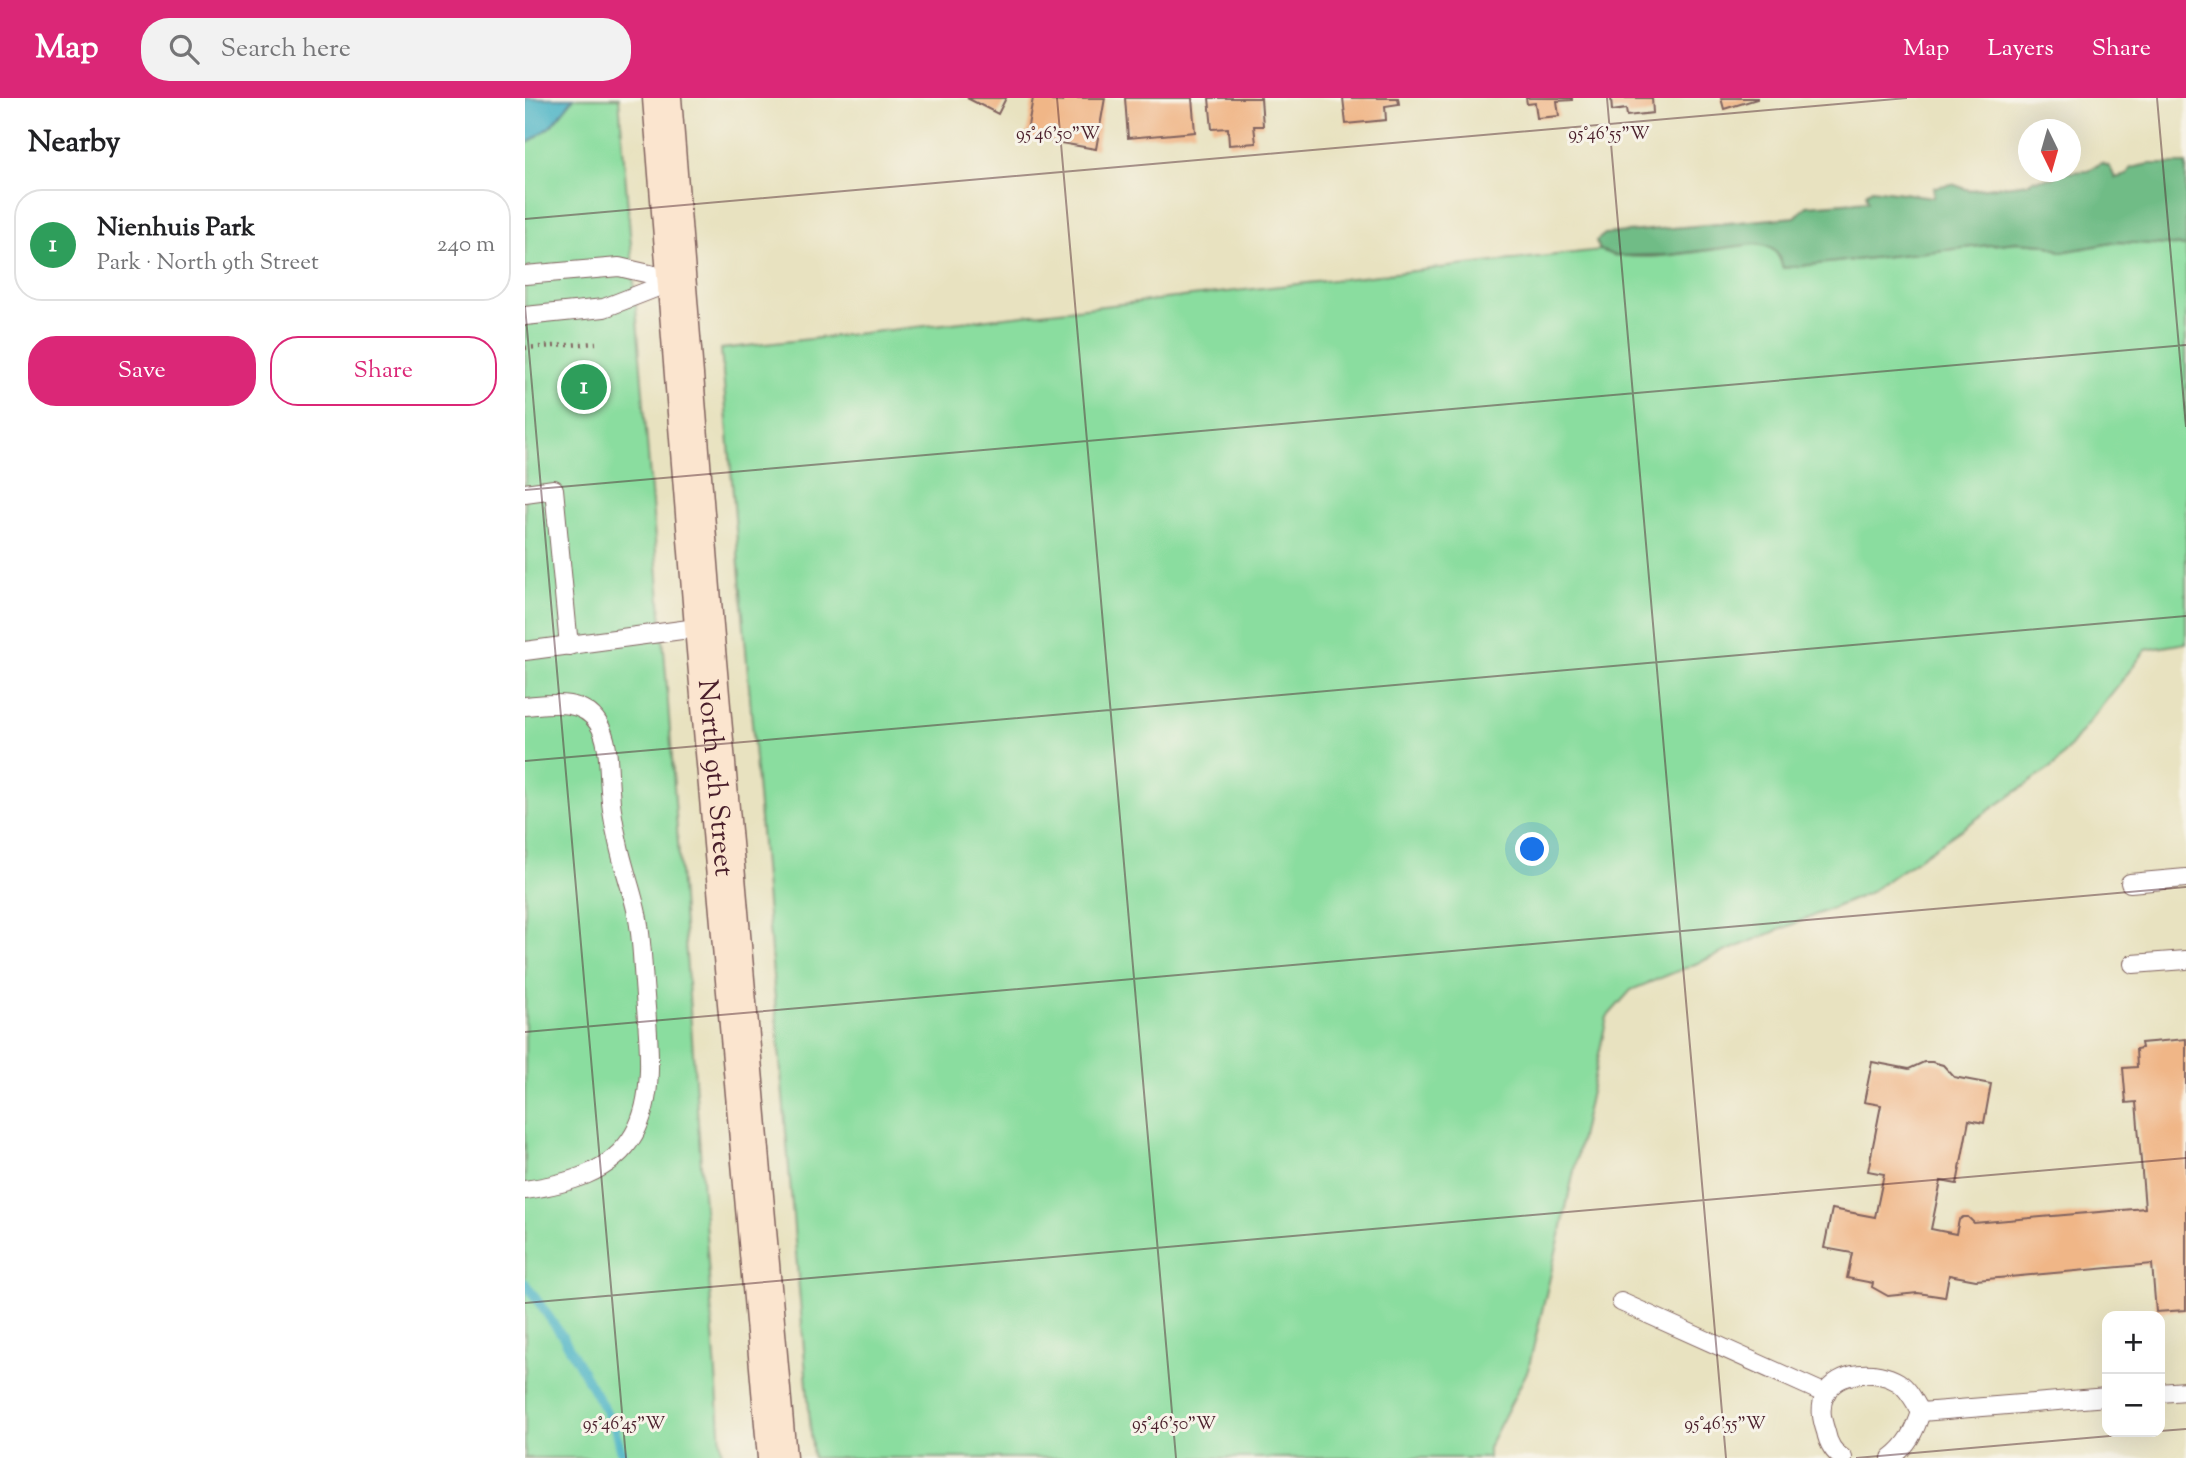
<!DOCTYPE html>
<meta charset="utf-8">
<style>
:root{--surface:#fff;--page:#f2f2f2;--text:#202124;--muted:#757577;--line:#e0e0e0;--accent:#db2777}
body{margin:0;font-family:"Sorts Mill Goudy",serif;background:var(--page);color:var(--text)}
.controls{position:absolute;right:21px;bottom:21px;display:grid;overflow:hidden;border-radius:14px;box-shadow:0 7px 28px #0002}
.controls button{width:63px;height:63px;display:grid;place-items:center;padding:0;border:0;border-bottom:2px solid var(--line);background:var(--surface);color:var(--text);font:35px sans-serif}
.compass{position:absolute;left:1493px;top:21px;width:63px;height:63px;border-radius:50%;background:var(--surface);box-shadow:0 7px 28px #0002;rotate:175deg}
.you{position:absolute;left:1008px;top:752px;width:24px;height:24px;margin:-18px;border:5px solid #fff;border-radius:50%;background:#1a73e8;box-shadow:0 0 0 10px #1a73e833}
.badge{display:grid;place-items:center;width:46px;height:46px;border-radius:50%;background:var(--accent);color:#fff;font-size:23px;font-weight:700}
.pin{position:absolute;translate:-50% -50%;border:4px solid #fff;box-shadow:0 2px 7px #0006}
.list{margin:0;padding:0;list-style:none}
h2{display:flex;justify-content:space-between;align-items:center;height:91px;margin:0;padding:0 28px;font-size:30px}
h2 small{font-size:23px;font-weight:400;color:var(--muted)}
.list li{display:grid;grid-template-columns:46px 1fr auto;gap:21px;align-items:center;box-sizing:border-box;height:112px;margin:0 14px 14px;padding:0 14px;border:2px solid var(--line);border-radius:28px}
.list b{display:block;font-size:26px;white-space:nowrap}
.list p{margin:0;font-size:23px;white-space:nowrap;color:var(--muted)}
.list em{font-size:23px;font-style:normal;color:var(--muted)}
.actions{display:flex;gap:14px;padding:21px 28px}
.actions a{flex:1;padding:16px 0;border:2px solid var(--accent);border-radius:28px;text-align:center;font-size:24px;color:var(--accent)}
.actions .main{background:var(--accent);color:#fff}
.icon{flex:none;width:38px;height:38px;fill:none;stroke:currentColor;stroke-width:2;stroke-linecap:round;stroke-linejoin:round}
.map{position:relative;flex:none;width:1661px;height:1360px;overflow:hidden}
header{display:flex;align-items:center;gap:42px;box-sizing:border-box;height:98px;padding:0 35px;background:var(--accent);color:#fff}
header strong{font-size:33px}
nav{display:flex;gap:38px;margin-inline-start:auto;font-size:24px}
.search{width:490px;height:63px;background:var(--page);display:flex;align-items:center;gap:18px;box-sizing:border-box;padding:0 24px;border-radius:28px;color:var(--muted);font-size:26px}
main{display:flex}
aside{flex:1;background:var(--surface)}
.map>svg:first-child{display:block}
.green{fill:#8add9f;stroke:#6a7e65;stroke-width:2}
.forest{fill:#6fbc86;stroke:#5c6e58;stroke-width:2}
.water{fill:#47b2c5;stroke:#486878;stroke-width:2}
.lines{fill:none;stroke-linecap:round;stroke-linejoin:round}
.stream{stroke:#47b2c5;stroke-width:9}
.building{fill:#f0b687}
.service-casing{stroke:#81635f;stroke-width:20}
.secondary-casing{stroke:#81635f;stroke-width:41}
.path{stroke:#81635f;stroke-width:4.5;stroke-dasharray:2 5;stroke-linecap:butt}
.service{stroke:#fff;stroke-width:18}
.secondary{stroke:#fbe5cf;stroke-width:38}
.ticks{fill:none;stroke:#4a1f2b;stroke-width:2;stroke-opacity:0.45}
.labels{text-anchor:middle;stroke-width:6;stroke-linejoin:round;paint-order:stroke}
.street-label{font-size:28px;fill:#4a1f2b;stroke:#f7f3e8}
.ticks-label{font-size:18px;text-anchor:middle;fill:#4a1f2b;stroke:#f7f3e8;stroke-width:6;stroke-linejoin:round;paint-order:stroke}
</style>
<header>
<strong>Map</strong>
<div class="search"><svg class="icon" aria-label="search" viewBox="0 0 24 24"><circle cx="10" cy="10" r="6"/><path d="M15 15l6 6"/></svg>Search here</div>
<nav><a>Map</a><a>Layers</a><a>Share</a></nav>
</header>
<main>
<aside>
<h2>Nearby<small></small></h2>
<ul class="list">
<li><span class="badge" style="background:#2e9e5b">1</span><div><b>Nienhuis Park</b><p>Park · North 9th Street</p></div><em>240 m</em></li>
</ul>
<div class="actions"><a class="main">Save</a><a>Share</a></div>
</aside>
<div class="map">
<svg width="1661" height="1360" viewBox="0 0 1661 1360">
<rect width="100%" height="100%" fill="#f7f3e8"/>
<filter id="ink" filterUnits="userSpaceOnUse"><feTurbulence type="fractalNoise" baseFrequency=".0143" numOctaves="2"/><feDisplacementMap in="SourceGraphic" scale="14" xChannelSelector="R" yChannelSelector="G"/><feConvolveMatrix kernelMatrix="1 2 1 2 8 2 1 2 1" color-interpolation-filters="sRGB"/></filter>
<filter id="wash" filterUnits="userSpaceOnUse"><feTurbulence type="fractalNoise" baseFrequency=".00686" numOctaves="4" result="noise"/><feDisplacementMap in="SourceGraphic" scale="28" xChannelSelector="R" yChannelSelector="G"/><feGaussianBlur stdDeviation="1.57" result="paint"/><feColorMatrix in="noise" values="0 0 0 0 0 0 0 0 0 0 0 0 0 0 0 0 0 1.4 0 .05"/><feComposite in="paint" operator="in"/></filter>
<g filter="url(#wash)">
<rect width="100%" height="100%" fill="#e8e2c0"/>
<!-- green -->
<g class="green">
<path d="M0,0H94L141,577L197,1360H0Z"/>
<path d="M1492,144L1519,146L1537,154L1593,144L1661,148V545L1621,552L1530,667L1342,796L1106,892L1082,919L1036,1133L1003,1272L963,1350V1360H288L196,251L1075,152C1113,166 1161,155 1200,150C1213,148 1232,142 1244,148C1253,151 1255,162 1258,170Z"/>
</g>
<!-- forest -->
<path class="forest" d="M1577,65L1585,69L1590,80L1602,77L1606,70L1624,66H1661V148L1593,144L1537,154L1519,146L1492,144L1258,170C1253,153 1248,148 1230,146L1144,157L1091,158L1075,152L1071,143L1080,136L1270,119L1282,108L1343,103L1341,95L1347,91L1408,99L1409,89L1427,86L1444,92L1504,85L1507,82L1529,80L1534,75L1562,73Z"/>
<!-- water -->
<path class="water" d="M0,0H49L26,28L0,47Z"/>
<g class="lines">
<!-- stream -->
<path class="stream" d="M0,1185L38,1239L89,1328L98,1360"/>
</g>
<g id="blocks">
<!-- building -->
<g class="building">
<path d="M442,0H481L473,16Z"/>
<path d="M508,0H527V3L537,4L538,0H580L571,51L501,39Z"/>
<path d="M600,0H667L670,34L603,40Z"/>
<path d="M684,0H736L738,28H729L731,45L704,47L703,30L687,31Z"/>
<path d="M818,0H873L874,6L860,8L861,22L821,26Z"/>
<path d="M1001,0H1047V2L1032,3L1034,18L1012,20L1010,5L1002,6Z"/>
<path d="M1086,0H1127L1128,15L1102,18L1101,11L1087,13Z"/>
<path d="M1196,0H1232V1L1199,11Z"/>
<path d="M1661,941V1212L1631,1214L1627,1166L1451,1182L1424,1177L1420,1199L1393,1195L1363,1198L1347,1189L1348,1185L1322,1180L1327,1155L1299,1150L1307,1111L1350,1119L1359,1076L1343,1073L1356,1007L1339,1004L1347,964L1384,971L1399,964H1407L1418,967L1429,979L1466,986L1459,1025L1444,1022L1432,1086L1416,1083L1406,1131L1431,1136L1434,1122L1438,1119H1443L1449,1125L1620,1110L1611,1004L1601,1005L1598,970L1612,969L1611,951L1617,950L1616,945Z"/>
</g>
</g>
</g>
<g filter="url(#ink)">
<use href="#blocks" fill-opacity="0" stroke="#81635f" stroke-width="2"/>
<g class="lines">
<defs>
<g id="service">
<path d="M0,177L94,169L151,182"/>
<path d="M0,218L79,210L151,182"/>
<path d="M0,395L29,391L44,548"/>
<path d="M0,553L179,529"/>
<path d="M0,608C25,606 57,600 73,625C85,643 83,671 85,692C86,710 89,727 93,744C98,769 107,792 112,816C117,839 117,862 119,885C122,931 133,994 109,1036C87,1075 41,1086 0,1092"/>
<path d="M1605,785L1661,780"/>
<path d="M1608,866L1661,862"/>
<path d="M1096,1204L1301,1296"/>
<path d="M1635,1295L1661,1293"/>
<path d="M1396,1314L1582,1299"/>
<path d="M1318,1360C1309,1355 1303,1345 1301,1334C1297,1322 1294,1310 1300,1297C1312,1272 1352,1271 1373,1284C1384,1291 1389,1303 1396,1314"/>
<path d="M1366,1360C1383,1347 1390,1333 1396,1314"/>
</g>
<g id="secondary">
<path id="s1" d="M137,0L179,529L252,1360"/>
</g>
</defs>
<!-- service casing -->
<use href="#service" class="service-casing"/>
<!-- secondary casing -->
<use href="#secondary" class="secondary-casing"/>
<!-- path -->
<path class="path" d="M0,250L71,245"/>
<!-- service -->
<use href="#service" class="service"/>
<!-- secondary -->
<use href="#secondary" class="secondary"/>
</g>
</g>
<!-- ticks -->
<path class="ticks" d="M532,0L651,1360M1082,0L1201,1360M1632,0L1661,329M0,121L1382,0M0,208L101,1360M0,392L1661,247M0,663L1661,518M0,934L1661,789M0,1205L1661,1060M1635,1333L1661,1331M1331,1360L1631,1334"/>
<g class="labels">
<!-- street labels -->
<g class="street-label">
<text dy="10" stroke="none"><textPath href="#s1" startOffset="682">North 9th Street</textPath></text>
</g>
</g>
<g class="ticks-label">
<text x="533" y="41">95°46'50"W</text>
<text x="1084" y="41">95°46'55"W</text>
<text x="99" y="1331">95°46'45"W</text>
<text x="649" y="1331">95°46'50"W</text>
<text x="1200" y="1331">95°46'55"W</text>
</g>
</svg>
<div class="controls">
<button>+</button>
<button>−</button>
</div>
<svg class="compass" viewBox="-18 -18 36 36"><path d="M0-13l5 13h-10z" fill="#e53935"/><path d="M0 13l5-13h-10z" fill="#757577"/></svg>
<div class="you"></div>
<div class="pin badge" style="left:59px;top:289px;background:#2e9e5b">1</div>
</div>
</main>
